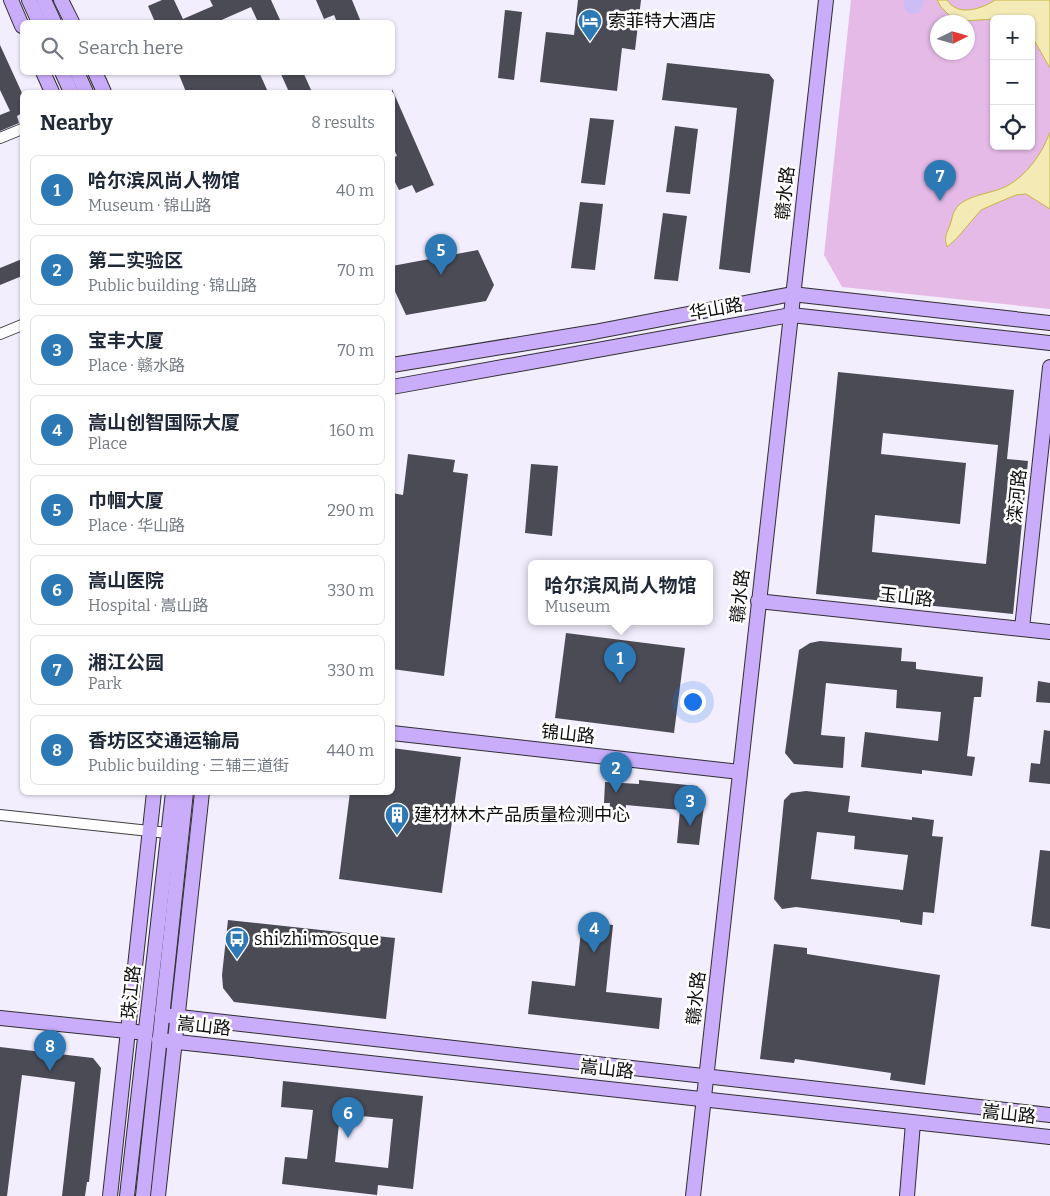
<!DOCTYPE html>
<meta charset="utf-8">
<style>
:root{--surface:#fff;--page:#f2f2f3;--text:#1f2937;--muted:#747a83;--line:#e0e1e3;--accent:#2d79b5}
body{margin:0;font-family:Bitter,"Noto Sans SC",serif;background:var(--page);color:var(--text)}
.controls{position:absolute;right:15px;top:15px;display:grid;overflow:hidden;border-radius:8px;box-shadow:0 1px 4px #0004}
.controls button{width:45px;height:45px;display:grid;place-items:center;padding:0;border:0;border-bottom:1px solid var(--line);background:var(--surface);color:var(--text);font:25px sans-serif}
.compass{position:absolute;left:930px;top:15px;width:45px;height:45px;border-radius:50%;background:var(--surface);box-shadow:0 1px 4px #0004;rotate:85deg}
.you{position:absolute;left:692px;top:701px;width:18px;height:18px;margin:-12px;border:4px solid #fff;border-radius:50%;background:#1a73e8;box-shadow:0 0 0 8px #1a73e833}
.badge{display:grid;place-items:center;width:32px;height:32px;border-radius:50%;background:var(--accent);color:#fff;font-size:16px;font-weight:700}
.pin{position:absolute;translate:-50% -41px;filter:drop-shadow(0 1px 2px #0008)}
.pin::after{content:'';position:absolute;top:26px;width:18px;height:15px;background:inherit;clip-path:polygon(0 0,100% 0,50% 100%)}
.popup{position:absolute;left:528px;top:560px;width:185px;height:65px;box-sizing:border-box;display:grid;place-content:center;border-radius:8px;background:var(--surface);filter:drop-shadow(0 1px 4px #0005);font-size:16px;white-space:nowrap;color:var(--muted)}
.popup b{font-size:19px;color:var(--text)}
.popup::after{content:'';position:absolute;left:50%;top:100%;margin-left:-10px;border:10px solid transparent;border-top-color:var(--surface)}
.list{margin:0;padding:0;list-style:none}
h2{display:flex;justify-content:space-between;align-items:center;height:65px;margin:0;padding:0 20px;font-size:21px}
h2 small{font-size:16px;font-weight:400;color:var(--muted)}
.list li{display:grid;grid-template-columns:32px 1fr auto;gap:15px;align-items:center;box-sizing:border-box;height:70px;margin:0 10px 10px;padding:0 10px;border:1px solid var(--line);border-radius:8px}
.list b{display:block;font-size:19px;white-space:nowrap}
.list p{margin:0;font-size:16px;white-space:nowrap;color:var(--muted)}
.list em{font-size:16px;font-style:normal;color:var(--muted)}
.icon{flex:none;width:28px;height:28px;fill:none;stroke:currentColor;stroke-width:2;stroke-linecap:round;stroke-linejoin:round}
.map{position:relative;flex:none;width:1050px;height:1196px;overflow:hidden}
.search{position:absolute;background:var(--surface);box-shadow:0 1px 4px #0004;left:20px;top:20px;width:375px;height:55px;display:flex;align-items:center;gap:12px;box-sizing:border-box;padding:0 18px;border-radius:8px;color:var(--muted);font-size:19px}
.panel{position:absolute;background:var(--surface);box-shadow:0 1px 4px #0004;left:20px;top:90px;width:375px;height:705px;border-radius:8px}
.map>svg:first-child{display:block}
.green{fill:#e5bae7;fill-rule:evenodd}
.sand{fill:#ccbdf7}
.water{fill:#f3eab5;stroke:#c6b640}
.building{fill:#4a4b55;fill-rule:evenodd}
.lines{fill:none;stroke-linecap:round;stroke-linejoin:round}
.street-casing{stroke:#404040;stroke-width:12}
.secondary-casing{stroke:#2f2f2f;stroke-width:16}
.street{stroke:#fff;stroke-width:10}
.secondary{stroke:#caadfa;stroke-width:14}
.labels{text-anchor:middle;stroke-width:5;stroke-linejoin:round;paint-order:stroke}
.poi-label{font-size:18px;fill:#0d0d0d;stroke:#fff;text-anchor:start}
.street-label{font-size:18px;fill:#0d0d0d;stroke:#fff}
</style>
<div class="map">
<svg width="1050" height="1196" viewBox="0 0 1050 1196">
<rect width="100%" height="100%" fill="#f3eefe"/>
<!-- green -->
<path class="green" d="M851,0H1050V309L842,287L824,255ZM994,19H1031V146H994ZM938,22H968V52H938Z"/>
<!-- sand -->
<path class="sand" d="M904,0H924L920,12L913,14L908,13L904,7Z"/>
<!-- water -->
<g class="water">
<path d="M937,0H947C949,2 950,5 953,6C964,15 985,7 995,0H1050V68L1031,35V19H994L963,21L951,17L941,7Z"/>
<path d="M1050,132V209L1026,194L1016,195L999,202L981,210L957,238L947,247C944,237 946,235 950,225C952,220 952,215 955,210C963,195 992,194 1007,186C1027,175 1042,154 1050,132Z"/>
</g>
<!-- building -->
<g class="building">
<path d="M162,0H174L183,19L213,6L210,0H271L281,22H258L251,7L217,22H155L148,6Z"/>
<path d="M316,0H352L361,22H337L334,15L324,19Z"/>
<path d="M578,0H641L635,50L622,48L617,91L540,82L546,32L574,35Z"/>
<path d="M505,10L522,12L514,80L498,78Z"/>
<path d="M0,45L22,93V113L17,116L19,123L0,131V115L10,111L0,90Z"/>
<path d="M667,63L769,74L774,80L750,273L719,269L737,108L662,100Z"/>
<path d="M178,72H259L268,92H186Z"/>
<path d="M280,72H303L312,92H289Z"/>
<path d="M392,89L434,185L416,193L412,185L399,190L392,176V158L397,156L392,145Z"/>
<path d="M590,118L614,120L605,185L581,183Z"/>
<path d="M675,126L698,129L690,194L666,192Z"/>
<path d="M580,202L603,204L595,270L571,268Z"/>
<path d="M663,213L687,216L678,281L654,279Z"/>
<path d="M478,250L494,285L486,301L406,315L392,285V266Z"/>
<path d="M22,259V276L0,285V268Z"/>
<path d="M838,372L1014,390L1007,459L1028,461L1013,614L816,594ZM883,433L998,445L986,564L872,552L875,515L960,524L966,463L881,454Z"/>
<path d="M408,454L455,460L453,472L468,474L444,676L392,669V493L403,495Z"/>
<path d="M531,464L558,466L552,536L525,533Z"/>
<path d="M566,633L685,648L674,733L555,718Z"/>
<path d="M820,641L902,648L901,661L916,662V669L983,677L981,697H974L967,756L975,757L972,776L922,770V774L861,767L865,732L938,741L941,712L896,708L897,690L826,683L821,735L845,737L843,768L794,764L785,753L799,650L810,643Z"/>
<path d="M1038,681L1050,683V703L1036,702Z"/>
<path d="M1044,730L1050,731V784L1029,782L1031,763L1040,764Z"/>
<path d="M392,748L461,757L442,893L339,879L350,792H392Z"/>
<path d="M639,780L697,786L705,798L699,845L677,843L680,810L626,805L625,816L609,815L610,803H604L605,782L639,784Z"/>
<path d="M806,791L850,796L848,812L912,820V817L934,820L932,836L943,837L934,913L923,912L922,925L900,922V920L796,907L782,909L774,899L784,800L791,793ZM817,832L855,836L854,849L908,855L903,890L811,879Z"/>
<path d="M1040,850L1050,851V929L1031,926Z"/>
<path d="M228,920L395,938L386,1019L234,1002L223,988L222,975Z"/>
<path d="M582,922L613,925L606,992L662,998L659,1029L528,1014L532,981L575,986Z"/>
<path d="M774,944L807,948V954L940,975L925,1085L890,1080L891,1073L795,1059L794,1063L760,1059Z"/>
<path d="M0,1047L93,1058L101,1068L89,1182H87L85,1196H62L75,1082L22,1075L7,1196H0Z"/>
<path d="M283,1081L423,1096L413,1189L378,1185L377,1195L282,1184L285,1157L307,1159L313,1110L281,1107ZM340,1114L393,1119L388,1168L335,1162Z"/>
</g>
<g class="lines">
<defs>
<g id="street">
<path d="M0,138L22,129"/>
<path d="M0,334L22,325"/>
<path d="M0,815L168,833"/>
</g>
<g id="secondary">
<path d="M11,0L22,26"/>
<path d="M29,0L39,22"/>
<path d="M44,0L54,22"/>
<path d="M61,0L72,22"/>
<path d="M43,72L52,92"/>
<path d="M62,72L71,92"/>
<path d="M77,72L86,92"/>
<path d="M95,72L104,92"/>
<path d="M392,365L594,332L792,294L1050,323"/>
<path d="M392,387L791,315L1050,343"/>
<path d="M758,601L1050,632"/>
<path d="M1022,628L1050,367"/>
<path d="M392,733L740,772"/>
<path d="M162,1015L1050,1115"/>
<path d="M0,1018L137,1032"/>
<path d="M159,1040L1050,1137"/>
<path d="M110,1196L154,792"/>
<path d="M127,1196L173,792"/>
<path d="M143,1196L186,792"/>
<path d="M158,1196L202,792"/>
<path d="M693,1196L826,0"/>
<path d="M907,1196L913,1123"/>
</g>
</defs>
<!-- street casing -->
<use href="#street" class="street-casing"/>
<!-- secondary casing -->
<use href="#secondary" class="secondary-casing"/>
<!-- street -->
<use href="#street" class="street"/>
<!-- secondary -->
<use href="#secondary" class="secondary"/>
</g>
<!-- icons -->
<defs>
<symbol id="hotel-pin" viewBox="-11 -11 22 30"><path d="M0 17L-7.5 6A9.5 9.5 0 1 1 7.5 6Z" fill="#2d79b5" stroke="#fff"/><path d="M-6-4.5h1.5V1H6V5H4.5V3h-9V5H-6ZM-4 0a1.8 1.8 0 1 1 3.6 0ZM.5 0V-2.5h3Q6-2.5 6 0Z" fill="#fff"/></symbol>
<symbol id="building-pin" viewBox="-11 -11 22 30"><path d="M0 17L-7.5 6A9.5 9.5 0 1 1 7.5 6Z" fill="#2d79b5" stroke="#fff"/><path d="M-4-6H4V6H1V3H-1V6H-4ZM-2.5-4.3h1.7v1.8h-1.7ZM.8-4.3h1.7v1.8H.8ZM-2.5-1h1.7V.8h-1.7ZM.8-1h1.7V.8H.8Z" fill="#fff"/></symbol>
<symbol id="bus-pin" viewBox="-11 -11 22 30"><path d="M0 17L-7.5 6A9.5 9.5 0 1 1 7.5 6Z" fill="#2d79b5" stroke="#fff"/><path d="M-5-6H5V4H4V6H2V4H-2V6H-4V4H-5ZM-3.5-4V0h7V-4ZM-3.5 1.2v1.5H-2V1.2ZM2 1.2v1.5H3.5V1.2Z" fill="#fff"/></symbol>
</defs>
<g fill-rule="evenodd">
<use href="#hotel-pin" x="576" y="7" width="28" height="38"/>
<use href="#building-pin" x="383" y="801" width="28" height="38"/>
<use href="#bus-pin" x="223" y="925" width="28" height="38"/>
</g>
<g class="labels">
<!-- poi labels -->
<g class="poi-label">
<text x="608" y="27">索菲特大酒店</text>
<text x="414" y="821">建材林木产品质量检测中心</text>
<text x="254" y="945">shi zhi mosque</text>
</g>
<!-- street labels -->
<g class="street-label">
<text transform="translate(785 193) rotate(-84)" y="6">赣水路</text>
<text transform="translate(716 309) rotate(-10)" y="6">华山路</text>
<text transform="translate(1017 496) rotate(-84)" y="6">滦河路</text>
<text transform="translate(740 596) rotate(-84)" y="6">赣水路</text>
<text transform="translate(906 597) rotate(6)" y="6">玉山路</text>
<text transform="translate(568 734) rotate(6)" y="6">锦山路</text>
<text transform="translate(131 992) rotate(-84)" y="6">珠江路</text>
<text transform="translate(696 998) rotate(-84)" y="6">赣水路</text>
<text transform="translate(204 1026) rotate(6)" y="6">嵩山路</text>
<text transform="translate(607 1069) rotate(6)" y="6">嵩山路</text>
<text transform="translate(1009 1114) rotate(6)" y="6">嵩山路</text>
</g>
</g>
</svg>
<div class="controls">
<button>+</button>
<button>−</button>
<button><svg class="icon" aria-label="locate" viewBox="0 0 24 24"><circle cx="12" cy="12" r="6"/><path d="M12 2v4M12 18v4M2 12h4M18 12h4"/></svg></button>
</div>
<svg class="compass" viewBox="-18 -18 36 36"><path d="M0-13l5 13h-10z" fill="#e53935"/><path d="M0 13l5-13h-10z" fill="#747a83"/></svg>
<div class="you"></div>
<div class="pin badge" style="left:620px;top:683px">1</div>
<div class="popup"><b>哈尔滨风尚人物馆</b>Museum</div>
<div class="pin badge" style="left:616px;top:793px">2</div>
<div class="pin badge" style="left:690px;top:826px">3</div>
<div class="pin badge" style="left:594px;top:953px">4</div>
<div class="pin badge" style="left:441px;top:275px">5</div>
<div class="pin badge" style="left:348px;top:1138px">6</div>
<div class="pin badge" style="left:940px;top:201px">7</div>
<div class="pin badge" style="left:50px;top:1071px">8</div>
<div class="search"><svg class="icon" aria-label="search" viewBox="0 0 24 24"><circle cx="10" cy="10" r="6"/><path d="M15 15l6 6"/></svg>Search here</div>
<section class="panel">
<h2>Nearby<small>8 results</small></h2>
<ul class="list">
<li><span class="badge">1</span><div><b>哈尔滨风尚人物馆</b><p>Museum · 锦山路</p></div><em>40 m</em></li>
<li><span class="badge">2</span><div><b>第二实验区</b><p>Public building · 锦山路</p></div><em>70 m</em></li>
<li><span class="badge">3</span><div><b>宝丰大厦</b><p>Place · 赣水路</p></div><em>70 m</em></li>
<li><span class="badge">4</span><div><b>嵩山创智国际大厦</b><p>Place</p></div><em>160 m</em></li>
<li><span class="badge">5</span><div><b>巾帼大厦</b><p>Place · 华山路</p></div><em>290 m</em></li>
<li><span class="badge">6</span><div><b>嵩山医院</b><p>Hospital · 嵩山路</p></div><em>330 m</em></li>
<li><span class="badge">7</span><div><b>湘江公园</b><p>Park</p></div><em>330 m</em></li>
<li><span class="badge">8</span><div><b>香坊区交通运输局</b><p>Public building · 三辅三道街</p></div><em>440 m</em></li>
</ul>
</section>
</div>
